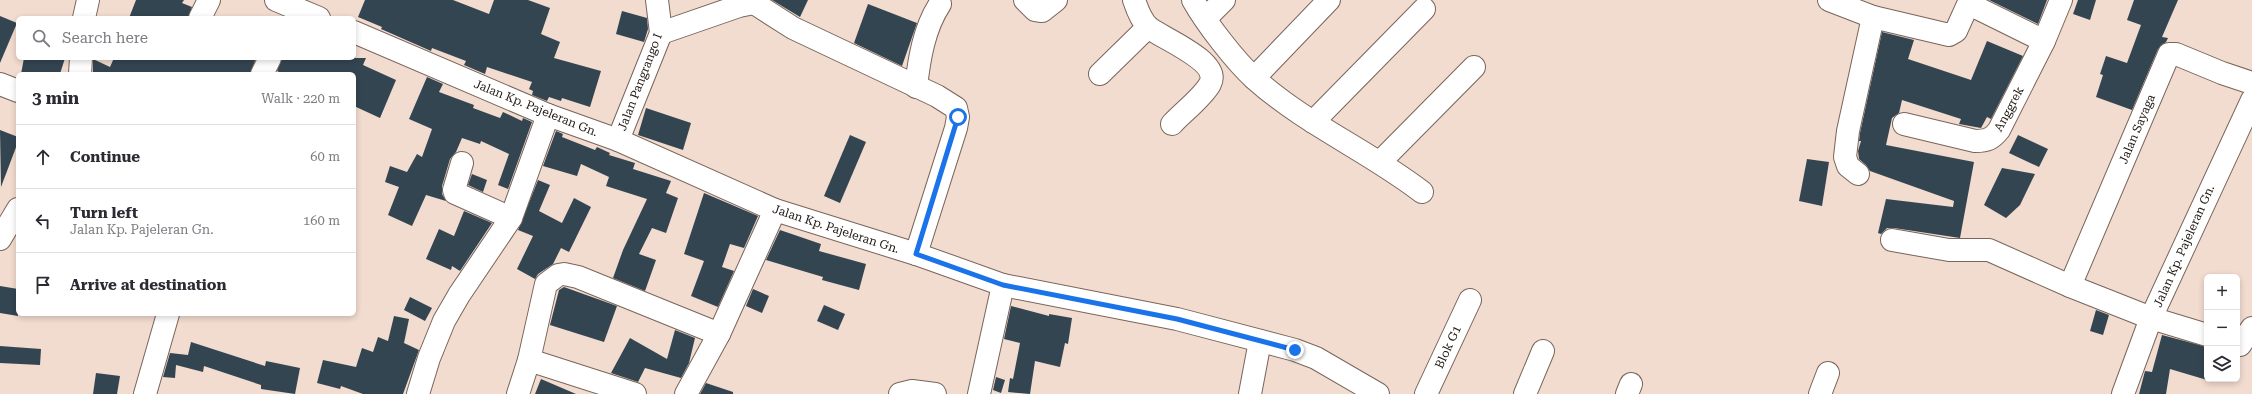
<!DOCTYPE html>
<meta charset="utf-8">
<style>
:root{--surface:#fff;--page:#f2f2f3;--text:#2b2b33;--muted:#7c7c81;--line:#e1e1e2}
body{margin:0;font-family:"Roboto Serif",serif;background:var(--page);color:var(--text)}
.controls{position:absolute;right:12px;bottom:12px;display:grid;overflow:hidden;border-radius:6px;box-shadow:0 2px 6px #0003}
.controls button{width:36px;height:36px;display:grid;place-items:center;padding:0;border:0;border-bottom:1px solid var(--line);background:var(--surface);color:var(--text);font:20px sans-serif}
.stop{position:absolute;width:12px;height:12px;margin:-9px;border:3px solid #1a73e8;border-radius:50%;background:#fff}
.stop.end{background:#1a73e8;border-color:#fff;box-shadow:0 1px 4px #0008}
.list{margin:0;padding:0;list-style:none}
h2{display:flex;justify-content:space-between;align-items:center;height:52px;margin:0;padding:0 16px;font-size:17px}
h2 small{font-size:13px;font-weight:400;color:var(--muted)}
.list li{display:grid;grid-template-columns:26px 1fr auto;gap:12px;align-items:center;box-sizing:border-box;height:64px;padding:0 16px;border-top:1px solid var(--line)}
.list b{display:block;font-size:15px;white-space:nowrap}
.list p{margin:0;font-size:13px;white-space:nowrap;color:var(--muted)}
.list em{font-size:13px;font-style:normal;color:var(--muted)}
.icon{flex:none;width:22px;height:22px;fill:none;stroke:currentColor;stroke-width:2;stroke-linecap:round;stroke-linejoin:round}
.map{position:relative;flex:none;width:2252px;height:394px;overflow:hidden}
.search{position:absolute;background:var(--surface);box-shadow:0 2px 6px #0003;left:16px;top:16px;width:340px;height:44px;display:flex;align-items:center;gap:10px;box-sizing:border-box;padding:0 14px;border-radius:6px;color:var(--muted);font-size:15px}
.panel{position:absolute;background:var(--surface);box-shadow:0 2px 6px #0003;left:16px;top:72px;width:340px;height:244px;border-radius:6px}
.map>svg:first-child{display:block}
.building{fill:#344552}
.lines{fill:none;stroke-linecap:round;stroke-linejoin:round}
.minor-casing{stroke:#79655a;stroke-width:24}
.minor{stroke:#fff;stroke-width:22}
.route{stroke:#1a73e8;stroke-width:5}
.labels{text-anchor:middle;stroke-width:4;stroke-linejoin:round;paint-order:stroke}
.street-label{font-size:12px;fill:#1e1611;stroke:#fff}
</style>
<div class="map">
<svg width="2252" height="394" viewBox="0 0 2252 394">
<rect width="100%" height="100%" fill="#f2dbcf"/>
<!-- building -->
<g class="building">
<path d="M136,0H184L182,3L192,7L188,18H129Z"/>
<path d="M365,0H453L489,14L494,0H528L550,8L541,34L560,42L554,58L601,71L590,107L562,98L561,101L549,97L547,101L532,95L533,91L529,89L532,82L487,67L485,74L464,65L466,61L432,48L431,51L381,29L382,27L358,17Z"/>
<path d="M772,0H808L800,17Z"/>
<path d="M1989,0H2047L2038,24Z"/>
<path d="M2078,0H2096L2090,20L2073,14Z"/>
<path d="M2134,0H2178L2162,37L2168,38L2166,42L2158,49L2132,110L2096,97L2103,75L2100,74L2106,56L2127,63L2141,25L2127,20Z"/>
<path d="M868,4L917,23L902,66L854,43Z"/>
<path d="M622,11L647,18L648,29L644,42L616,34Z"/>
<path d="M0,16L17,23L0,63Z"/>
<path d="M1882,32L1914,40L1908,59L1971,80L1987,41L2023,56L1991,119L1987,117L1981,128L1959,124L1961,119L1902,100L1899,113L1892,118L1886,145L1974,162L1960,238L1894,228H1887L1881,234L1878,233L1886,199L1953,207L1954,201L1870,171L1866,165L1859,159L1858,151L1861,141H1859L1860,133Z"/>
<path d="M24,58H65L60,74H21Z"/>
<path d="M114,58H256L250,74H93V59L110,67Z"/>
<path d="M282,58H366L363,65L396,80L380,118L354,106V74H283L277,71Z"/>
<path d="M427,77L443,84L439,92L474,105L473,108L500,118L503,112L522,121L523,118L532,122L508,189L498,185L509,154L481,141L480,144L462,138L456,152L450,159L442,186V194L446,201L426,195L412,226L388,215L399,187L385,182L390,166L407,172L417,154L422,157L432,129L409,119Z"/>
<path d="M646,108L691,123L683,150L638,135Z"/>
<path d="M0,130L18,137V142L1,187Z"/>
<path d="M556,131L563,134L562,137L595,150L597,147L610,153L609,155L635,163L633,169L671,181L666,193L678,198L666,233L652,228L639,254L656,260L645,291L613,278L623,250L647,199L606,186L609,177L581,164L577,176L543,166Z"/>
<path d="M850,135L866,142L840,203L824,196Z"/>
<path d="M2018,135L2048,149L2039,167L2009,153Z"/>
<path d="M1807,159L1829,162L1822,206L1799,201Z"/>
<path d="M2002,168L2035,174L2020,205L2006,218L1984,205Z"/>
<path d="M472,174L487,180L483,192L468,185Z"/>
<path d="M538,180L550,185L539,211L562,223L574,198L591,207L569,252L561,248L553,264L538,274L535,279L517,269L533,236L518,230Z"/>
<path d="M704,193L758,216L744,248L730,244L722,267L734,271L718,307L691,296L704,261L684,254Z"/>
<path d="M464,211L492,223L460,271L452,266L451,270L426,259L439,229L454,236Z"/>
<path d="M780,230L821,244L819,251L866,264L859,290L822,280L823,277L766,260Z"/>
<path d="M0,286L18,289V316L0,313Z"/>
<path d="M564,287L617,306L604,342L550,325L559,290Z"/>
<path d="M753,289L769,296L762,313L746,306Z"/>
<path d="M410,297L432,308L425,321L404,310Z"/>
<path d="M824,305L845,314L838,330L817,321Z"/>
<path d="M1011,306L1049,316V314L1072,318L1068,344L1065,343L1060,367L1035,361L1030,394L1008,392L1010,378L1013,379L1020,343L1004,339Z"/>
<path d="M2096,310L2109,315L2103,335L2090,331Z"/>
<path d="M394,316L409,319L404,343L419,350L403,394H363L341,386L340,389L317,383L323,360L356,367L362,348L373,352L378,337L388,341Z"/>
<path d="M675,330L695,338L689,363L681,378L645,368L638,382L611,373L630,338L667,359Z"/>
<path d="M2162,335L2207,347V380L2170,369L2166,394H2139L2145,371L2152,372Z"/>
<path d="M191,342L265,366L266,361L300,368L295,394L261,389V385L204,366L203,372L176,365L175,378L163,377L170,353L188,355Z"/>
<path d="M0,346L41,349L40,365L0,363Z"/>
<path d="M96,373L120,376L117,394H93Z"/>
<path d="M996,377L1005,380L1001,393L993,390Z"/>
<path d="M541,379L576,394H535Z"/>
<path d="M706,383L733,392V394H700Z"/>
</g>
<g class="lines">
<defs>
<g id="minor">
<path d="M276,0L319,18"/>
<path d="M1025,0L1035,10L1042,11L1056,0"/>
<path d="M1134,0C1137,9 1141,20 1148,27C1161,38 1222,61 1210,84C1203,97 1182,113 1172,124"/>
<path d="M1193,0C1206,23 1235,61 1255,79C1305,124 1369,151 1422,192"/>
<path d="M1829,0L1873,17L1949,35L1956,31L1970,0"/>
<path d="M1969,4L2044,41L2061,0"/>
<path d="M84,18L88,0"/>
<path d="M200,18L209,0"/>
<path d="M1206,18L1224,0"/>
<path d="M354,32L548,115L618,140L775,210L916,254L1003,285L1177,319L1295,350L1316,358L1378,394"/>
<path d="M661,33L739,6L754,3L793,28L937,96L956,108L958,117L956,128L916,254"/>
<path d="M80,74L81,58"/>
<path d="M262,74L270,58"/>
<path d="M1100,74L1148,27"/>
<path d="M1254,78L1329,0"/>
<path d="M0,84L18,91"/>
<path d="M916,87C919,60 924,28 940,4"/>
<path d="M1313,122L1424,9"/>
<path d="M1904,124L1975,141C1987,141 1992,139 1999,130L2044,41"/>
<path d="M618,140L661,33L657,0"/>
<path d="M1380,162L1474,67"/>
<path d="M462,163L454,190L455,193L511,218"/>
<path d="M1858,174L1848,166L1845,157L1848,131L1873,17"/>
<path d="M0,239L18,209"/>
<path d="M1892,240L1949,250H1989L2070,286L2151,318L2207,335"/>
<path d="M2070,286L2169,54H2176L2222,73L2252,83"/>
<path d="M2240,345L2252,328"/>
<path d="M529,360L635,394"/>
<path d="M145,394L168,314"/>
<path d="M418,394L429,358L444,321L459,295L511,218L548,115"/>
<path d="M518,394L529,360L546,284L558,275L564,274L578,277L719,334"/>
<path d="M686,394L719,334L775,210"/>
<path d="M900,394L912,391L935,394"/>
<path d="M979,394L1003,285"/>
<path d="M1250,394L1260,341"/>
<path d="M1426,394L1470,300"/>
<path d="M1525,394L1543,351"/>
<path d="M1627,394L1631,384"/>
<path d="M1820,394L1828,373"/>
<path d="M2123,394L2151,318L2252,100"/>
</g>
</defs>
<!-- minor casing -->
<use href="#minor" class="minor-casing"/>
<!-- minor -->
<use href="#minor" class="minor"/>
</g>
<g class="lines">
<!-- route -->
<path class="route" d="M958,117L916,254L1003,285L1177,319L1295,350"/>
</g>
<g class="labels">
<!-- street labels -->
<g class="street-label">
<text transform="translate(640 82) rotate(-69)" y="4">Jalan Pangrango I</text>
<text transform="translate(536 108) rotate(22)" y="4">Jalan Kp. Pajeleran Gn.</text>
<text transform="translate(2009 109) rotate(-62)" y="4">Anggrek</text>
<text transform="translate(2137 129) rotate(-67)" y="4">Jalan Sayaga</text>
<text transform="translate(836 229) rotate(18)" y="4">Jalan Kp. Pajeleran Gn.</text>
<text transform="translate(2184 246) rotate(-66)" y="4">Jalan Kp. Pajeleran Gn.</text>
<text transform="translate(1448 347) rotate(-65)" y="4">Blok G1</text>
</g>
</g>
</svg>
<div class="controls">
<button>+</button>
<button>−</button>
<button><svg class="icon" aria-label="layers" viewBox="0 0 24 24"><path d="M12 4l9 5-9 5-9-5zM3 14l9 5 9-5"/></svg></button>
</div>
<div class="stop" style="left:958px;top:117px"></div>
<div class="stop end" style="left:1295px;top:350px"></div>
<div class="search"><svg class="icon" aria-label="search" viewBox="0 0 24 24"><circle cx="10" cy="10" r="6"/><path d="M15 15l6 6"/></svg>Search here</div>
<section class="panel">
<h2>3 min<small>Walk · 220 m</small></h2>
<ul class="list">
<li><svg class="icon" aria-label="ahead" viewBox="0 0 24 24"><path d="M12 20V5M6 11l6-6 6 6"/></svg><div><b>Continue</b></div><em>60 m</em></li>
<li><svg class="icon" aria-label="left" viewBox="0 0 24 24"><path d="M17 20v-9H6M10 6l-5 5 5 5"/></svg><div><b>Turn left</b><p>Jalan Kp. Pajeleran Gn.</p></div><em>160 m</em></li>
<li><svg class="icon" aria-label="arrive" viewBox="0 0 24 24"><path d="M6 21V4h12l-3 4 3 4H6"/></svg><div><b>Arrive at destination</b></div></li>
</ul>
</section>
</div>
